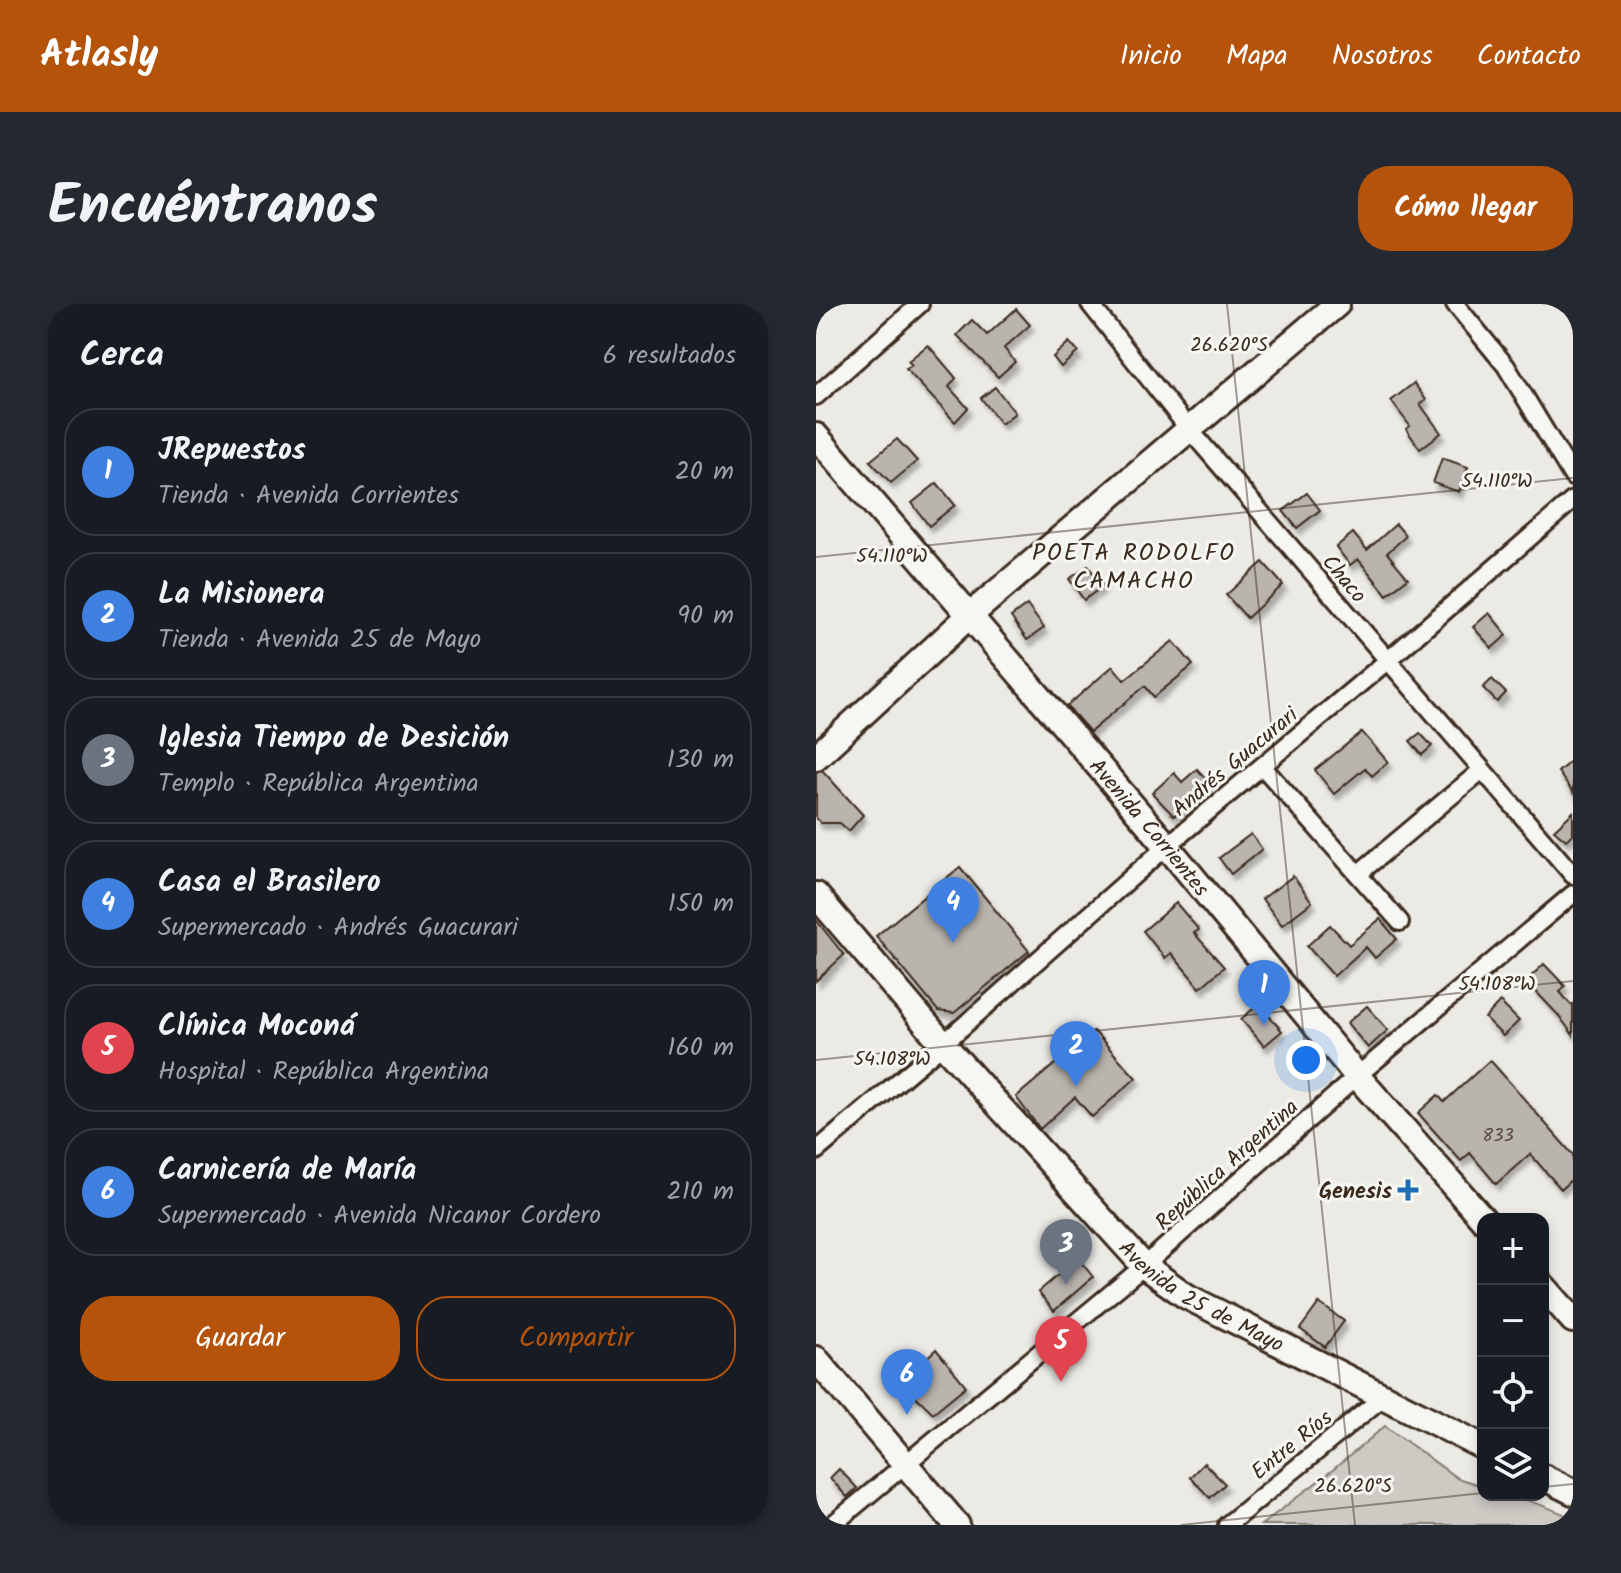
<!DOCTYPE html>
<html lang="es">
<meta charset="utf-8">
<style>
:root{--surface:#171b24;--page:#242831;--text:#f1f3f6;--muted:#9ea1a6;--line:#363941;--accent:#b45309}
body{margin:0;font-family:Kalam,sans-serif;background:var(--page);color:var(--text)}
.controls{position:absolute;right:24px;bottom:24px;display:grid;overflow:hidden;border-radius:16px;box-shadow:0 4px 12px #0003}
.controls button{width:72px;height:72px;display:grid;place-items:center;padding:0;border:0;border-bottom:2px solid var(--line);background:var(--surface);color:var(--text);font:40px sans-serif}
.you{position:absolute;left:490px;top:756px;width:28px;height:28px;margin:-20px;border:6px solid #fff;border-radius:50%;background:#1a73e8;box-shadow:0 0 0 12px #1a73e833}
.badge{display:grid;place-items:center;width:52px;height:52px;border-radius:50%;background:var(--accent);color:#fff;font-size:26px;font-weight:700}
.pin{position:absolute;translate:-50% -66px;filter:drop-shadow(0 2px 4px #0008)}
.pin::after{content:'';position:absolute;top:42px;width:28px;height:24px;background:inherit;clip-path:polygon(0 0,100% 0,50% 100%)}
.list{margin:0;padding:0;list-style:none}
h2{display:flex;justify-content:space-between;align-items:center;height:104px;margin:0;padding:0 32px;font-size:34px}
h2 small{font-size:26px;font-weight:400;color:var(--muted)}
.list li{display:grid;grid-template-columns:52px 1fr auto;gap:24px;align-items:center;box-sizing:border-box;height:128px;margin:0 16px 16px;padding:0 16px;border:2px solid var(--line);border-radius:32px}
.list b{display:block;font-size:30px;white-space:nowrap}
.list p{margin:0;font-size:26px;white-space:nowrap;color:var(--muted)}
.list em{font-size:26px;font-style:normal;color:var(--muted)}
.actions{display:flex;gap:16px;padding:24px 32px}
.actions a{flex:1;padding:18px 0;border:2px solid var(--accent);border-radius:32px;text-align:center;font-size:28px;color:var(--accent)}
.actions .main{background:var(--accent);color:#fff}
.icon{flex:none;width:44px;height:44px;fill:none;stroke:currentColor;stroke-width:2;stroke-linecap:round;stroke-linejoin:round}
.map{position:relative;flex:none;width:757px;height:1221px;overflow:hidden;border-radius:32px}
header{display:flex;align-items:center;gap:48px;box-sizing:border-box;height:112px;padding:0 40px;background:var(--accent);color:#fff}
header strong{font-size:38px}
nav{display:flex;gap:44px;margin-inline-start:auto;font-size:28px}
.intro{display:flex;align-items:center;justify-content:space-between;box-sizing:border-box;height:192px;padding:0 48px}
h1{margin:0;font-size:56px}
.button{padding:20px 36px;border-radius:32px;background:var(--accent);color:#fff;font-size:28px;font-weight:700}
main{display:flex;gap:48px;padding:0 48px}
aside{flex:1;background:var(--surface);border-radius:32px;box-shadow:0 4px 12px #0003}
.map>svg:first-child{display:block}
.green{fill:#cdcac4;stroke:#847a71;stroke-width:2}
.building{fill:#bab4ae;stroke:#3b2a1e;stroke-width:2;filter:url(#shadow)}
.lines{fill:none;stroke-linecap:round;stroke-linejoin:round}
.minor-casing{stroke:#3b2a1e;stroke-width:22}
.secondary-casing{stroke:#3b2a1e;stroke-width:30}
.minor{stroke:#f6f6f2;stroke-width:16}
.secondary{stroke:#f6f6f2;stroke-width:24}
.ticks{fill:none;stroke:#3b2a1e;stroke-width:2;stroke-opacity:0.45}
.poi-dot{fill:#1f6fb2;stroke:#f6f6f2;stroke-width:3}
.labels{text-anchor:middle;stroke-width:6;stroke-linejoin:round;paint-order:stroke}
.number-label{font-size:18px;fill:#5b4c42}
.street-label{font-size:22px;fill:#3b2a1e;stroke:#f6f6f2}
.poi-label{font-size:22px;font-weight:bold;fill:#3b2a1e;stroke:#f6f6f2;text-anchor:end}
.neighbourhood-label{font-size:24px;letter-spacing:2px;fill:#3b2a1e;stroke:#f6f6f2}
.ticks-label{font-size:20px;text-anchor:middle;fill:#3b2a1e;stroke:#f6f6f2;stroke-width:6;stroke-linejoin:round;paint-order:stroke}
</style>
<header>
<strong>Atlasly</strong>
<nav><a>Inicio</a><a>Mapa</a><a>Nosotros</a><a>Contacto</a></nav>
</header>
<div class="intro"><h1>Encuéntranos</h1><a class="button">Cómo llegar</a></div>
<main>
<aside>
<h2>Cerca<small>6 resultados</small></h2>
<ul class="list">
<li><span class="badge" style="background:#3f7fe0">1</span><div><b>JRepuestos</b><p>Tienda · Avenida Corrientes</p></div><em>20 m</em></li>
<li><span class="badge" style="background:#3f7fe0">2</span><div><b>La Misionera</b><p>Tienda · Avenida 25 de Mayo</p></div><em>90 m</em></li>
<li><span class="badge" style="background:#6b7280">3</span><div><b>Iglesia Tiempo de Desición</b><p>Templo · República Argentina</p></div><em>130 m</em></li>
<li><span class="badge" style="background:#3f7fe0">4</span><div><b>Casa el Brasilero</b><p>Supermercado · Andrés Guacurari</p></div><em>150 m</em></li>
<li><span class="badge" style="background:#e0444e">5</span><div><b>Clínica Moconá</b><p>Hospital · República Argentina</p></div><em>160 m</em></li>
<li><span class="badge" style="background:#3f7fe0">6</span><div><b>Carnicería de María</b><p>Supermercado · Avenida Nicanor Cordero</p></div><em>210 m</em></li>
</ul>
<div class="actions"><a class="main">Guardar</a><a>Compartir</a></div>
</aside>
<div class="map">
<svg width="757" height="1221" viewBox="0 0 757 1221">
<defs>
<filter id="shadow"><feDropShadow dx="3.5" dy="6" stdDeviation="2" flood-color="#0004"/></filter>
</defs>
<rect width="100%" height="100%" fill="#ebeae5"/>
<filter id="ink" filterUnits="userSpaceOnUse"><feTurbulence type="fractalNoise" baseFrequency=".0125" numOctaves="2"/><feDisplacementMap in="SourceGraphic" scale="16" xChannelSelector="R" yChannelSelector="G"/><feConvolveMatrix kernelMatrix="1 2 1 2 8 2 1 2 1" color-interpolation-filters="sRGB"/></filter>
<g filter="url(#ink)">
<!-- green -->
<path class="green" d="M569,1122L641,1174L667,1182V1191C704,1191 724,1200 757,1214V1221H445L518,1165Z"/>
<!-- building -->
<g class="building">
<path d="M200,5L214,21L188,44L199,58L182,73L141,31L156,16L171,31Z"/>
<path d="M253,38L262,48L245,63L237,53Z"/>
<path d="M112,41L140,74L133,83L152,104L139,118L90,65L96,61L92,57Z"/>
<path d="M598,79L610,96L604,100L625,129L604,145L590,125L594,122L575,97Z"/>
<path d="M179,83L199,109L185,120L165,94Z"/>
<path d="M81,135L101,157L75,179L54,157Z"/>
<path d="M626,154L652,163L643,188L617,179Z"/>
<path d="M121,179L139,201L113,222L96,199Z"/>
<path d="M491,189L504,206L481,224L467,207Z"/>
<path d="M580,220L590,232L571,249L592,274L571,291L542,255L534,261L520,243L537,229L551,246Z"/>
<path d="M447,258L467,281L431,314L410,291Z"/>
<path d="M272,262L287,282L268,296L253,275Z"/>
<path d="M211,301L228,324L211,336L195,313Z"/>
<path d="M673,309L691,331L676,344L657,323Z"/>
<path d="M357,337L377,361L338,393L329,382L274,428L251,402L297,362L308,376Z"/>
<path d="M676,375L690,389L681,398L667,384Z"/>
<path d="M546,428L572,458L556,472L549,464L518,490L499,466Z"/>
<path d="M604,429L616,442L606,451L594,437Z"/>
<path d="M757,455V489L742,468Z"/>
<path d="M381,465L394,479L358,512L336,489L358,469L366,478Z"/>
<path d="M6,466L47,511L33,527L24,519H5L0,514V468Z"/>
<path d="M757,508V530L750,536L738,526Z"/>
<path d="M435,530L446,545L415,570L403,554Z"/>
<path d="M144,563L213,647L138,709L122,707L60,632Z"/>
<path d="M477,572L496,598L466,621L446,595Z"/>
<path d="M360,599L383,626L378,629L408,663L384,684L355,649L349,654L327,627Z"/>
<path d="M564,615L581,635L559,654L550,643L518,672L491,642L514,621L533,641Z"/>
<path d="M0,616L28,651L0,677Z"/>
<path d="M728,660L749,682L744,688L755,701L757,700V731L743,712L710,677Z"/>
<path d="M684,698L703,717L687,732L669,714Z"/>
<path d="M443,700L466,727L448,742L425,715Z"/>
<path d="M551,702L572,726L552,744L531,719Z"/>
<path d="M278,727L320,774L276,813L259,793L224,825L200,793Z"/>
<path d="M674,756L757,851V874L745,885L714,850L680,880L654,849L645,857L602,809L622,791L628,798Z"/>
<path d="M262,954L277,973L238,1007L222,988Z"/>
<path d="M503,999L528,1017L509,1043L484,1025Z"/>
<path d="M120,1045L150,1082L117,1109L85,1078Z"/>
<path d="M388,1159L409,1180L394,1194L374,1173Z"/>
<path d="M23,1165L41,1184L31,1193L14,1174Z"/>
</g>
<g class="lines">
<defs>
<g id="minor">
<path d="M274,0L372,124L757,571"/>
<path d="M639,0L690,62L757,173"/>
<path d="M0,92L104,0"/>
<path d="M447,463L584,618"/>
<path d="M542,570L666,466"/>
<path d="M0,847L127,740L351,542L571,357L757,196"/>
<path d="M16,1221L328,962L541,772L757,590"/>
<path d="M411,1221L567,1093"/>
</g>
<g id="secondary">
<path id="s1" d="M0,132L351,542L541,772L667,915"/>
<path d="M0,453L153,312L521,0"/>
<path id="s2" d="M0,591L127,740L328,962L370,992L667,1143"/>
<path d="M727,982L757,1016"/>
<path d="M0,1055L141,1221"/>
<path d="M727,1173L757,1188"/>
</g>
</defs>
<!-- minor casing -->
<use href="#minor" class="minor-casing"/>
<!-- secondary casing -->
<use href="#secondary" class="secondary-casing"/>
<!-- minor -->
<use href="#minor" class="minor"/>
<!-- secondary -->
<use href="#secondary" class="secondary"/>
</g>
</g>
<!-- ticks -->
<path class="ticks" d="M411,0L539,1221M0,253L757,174M0,756L757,677M727,1183L757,1180M365,1221L667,1189"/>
<!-- markers -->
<path class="poi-dot" d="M588 874h8v8h8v8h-8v8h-8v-8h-8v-8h8z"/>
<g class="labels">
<!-- number labels -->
<g class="number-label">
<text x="682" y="837">833</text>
</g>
<!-- street labels -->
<g class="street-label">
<text transform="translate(529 274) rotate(50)" y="8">Chaco</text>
<text transform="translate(418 457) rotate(-40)" y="8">Andrés Guacurari</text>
<text dy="8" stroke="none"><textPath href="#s1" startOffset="514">Avenida Corrientes</textPath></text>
<text transform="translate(410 860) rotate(-42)" y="8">República Argentina</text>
<text dy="8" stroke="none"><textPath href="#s2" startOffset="560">Avenida 25 de Mayo</textPath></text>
<text transform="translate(475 1140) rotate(-39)" y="8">Entre Ríos</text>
</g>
<!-- poi labels -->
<g class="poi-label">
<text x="576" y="894">Genesis</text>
</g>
<!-- neighbourhood labels -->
<g class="neighbourhood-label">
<text x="318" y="256">POETA RODOLFO<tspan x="318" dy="28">CAMACHO</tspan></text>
</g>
</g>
<g class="ticks-label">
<text x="413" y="47">26.620°S</text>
<text x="681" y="183">54.110°W</text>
<text x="76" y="258">54.110°W</text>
<text x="681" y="686">54.108°W</text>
<text x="76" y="761">54.108°W</text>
<text x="537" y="1188">26.620°S</text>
</g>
</svg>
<div class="controls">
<button>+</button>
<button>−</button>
<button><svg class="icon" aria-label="locate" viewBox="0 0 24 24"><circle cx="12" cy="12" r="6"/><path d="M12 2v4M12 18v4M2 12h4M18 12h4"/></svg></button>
<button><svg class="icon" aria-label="layers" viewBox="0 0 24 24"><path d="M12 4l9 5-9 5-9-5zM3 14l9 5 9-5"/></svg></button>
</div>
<div class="you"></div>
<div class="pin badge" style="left:448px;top:722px;background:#3f7fe0">1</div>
<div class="pin badge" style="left:260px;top:783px;background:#3f7fe0">2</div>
<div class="pin badge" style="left:250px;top:981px;background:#6b7280">3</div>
<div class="pin badge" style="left:137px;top:639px;background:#3f7fe0">4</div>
<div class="pin badge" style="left:245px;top:1078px;background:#e0444e">5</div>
<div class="pin badge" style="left:91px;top:1111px;background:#3f7fe0">6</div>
</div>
</main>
